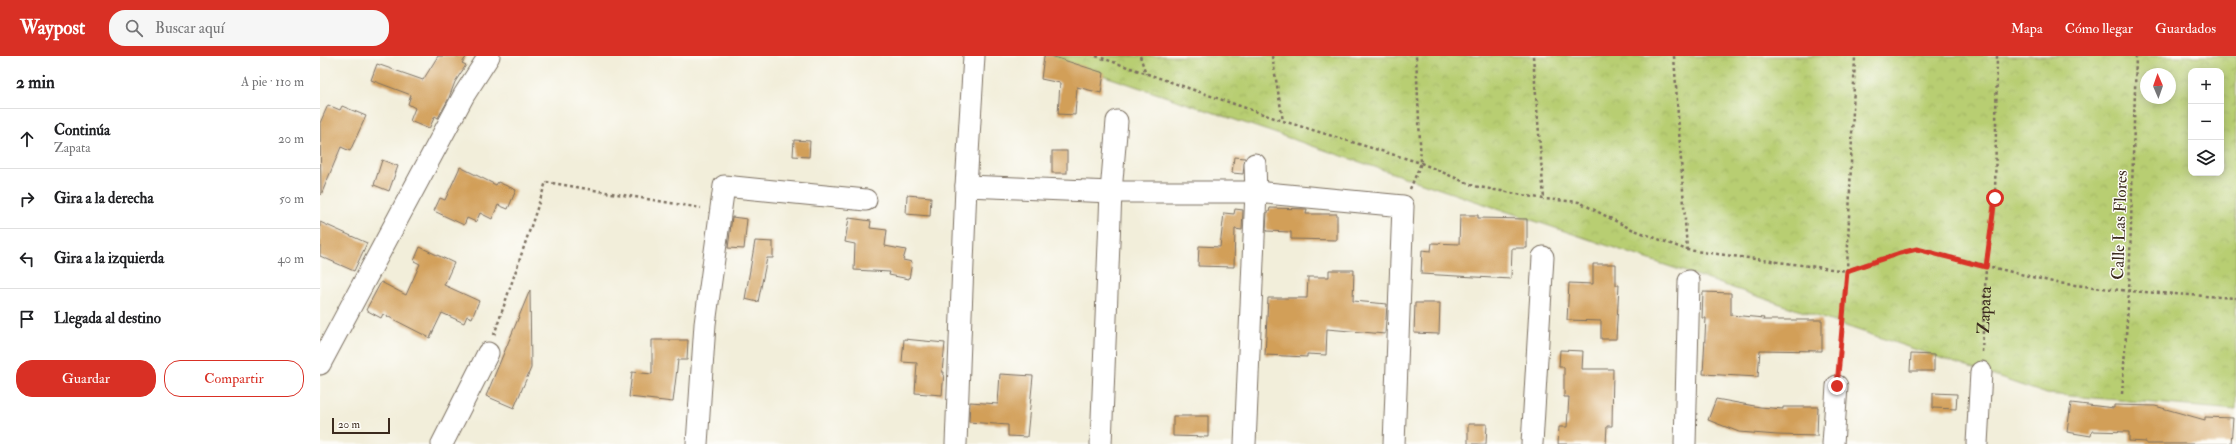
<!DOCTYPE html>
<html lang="es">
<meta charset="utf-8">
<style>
:root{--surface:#fff;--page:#f6f6f6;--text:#202124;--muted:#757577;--line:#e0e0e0;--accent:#d93025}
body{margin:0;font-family:"IM FELL Double Pica",serif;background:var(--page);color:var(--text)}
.controls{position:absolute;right:12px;top:12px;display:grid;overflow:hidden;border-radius:8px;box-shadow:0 2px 10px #0003}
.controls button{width:36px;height:36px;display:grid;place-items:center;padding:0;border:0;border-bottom:1px solid var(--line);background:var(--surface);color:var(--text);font:20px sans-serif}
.compass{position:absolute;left:1820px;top:12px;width:36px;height:36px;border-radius:50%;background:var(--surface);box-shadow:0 2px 10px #0003;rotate:358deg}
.scale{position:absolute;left:12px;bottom:10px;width:58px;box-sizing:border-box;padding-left:4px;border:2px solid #3b2a1e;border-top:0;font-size:11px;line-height:14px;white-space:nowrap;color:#3b2a1e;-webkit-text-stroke:3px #fdfcf7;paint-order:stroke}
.stop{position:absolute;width:12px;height:12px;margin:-9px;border:3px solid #d93025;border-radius:50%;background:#fff}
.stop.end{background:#d93025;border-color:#fff;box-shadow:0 1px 4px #0008}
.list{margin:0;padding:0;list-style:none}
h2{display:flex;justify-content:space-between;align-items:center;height:52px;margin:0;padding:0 16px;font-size:17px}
h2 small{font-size:13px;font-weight:400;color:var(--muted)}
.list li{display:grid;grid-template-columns:26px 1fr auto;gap:12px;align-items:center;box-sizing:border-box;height:60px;padding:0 16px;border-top:1px solid var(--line)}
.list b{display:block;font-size:15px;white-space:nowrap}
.list p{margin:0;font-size:13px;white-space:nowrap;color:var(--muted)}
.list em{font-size:13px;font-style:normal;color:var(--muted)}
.actions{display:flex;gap:8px;padding:12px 16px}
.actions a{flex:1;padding:9px 0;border:1px solid var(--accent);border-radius:16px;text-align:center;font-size:14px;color:var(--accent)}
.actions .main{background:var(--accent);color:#fff}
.icon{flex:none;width:22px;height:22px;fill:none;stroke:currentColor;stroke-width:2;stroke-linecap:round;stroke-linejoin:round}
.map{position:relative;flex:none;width:1916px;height:388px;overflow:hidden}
header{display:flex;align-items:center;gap:24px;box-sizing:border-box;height:56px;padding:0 20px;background:var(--accent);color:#fff}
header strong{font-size:19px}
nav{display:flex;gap:22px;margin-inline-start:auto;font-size:14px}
.search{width:280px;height:36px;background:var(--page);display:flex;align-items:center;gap:10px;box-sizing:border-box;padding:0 14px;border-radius:16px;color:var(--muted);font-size:15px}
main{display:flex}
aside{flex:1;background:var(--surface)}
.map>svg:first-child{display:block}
.park{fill:url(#park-crowns);stroke:#7a7c48;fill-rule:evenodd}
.building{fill:#d29f59}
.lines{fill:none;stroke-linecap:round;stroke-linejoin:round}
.minor-casing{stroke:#7b6f60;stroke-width:23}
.path{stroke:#7b6f60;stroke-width:2.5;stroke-dasharray:3 3;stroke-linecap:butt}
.minor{stroke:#fff;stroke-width:21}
.route{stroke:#d93025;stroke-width:5}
.labels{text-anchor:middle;stroke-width:3;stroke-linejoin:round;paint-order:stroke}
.street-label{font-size:17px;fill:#3b2a1e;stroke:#fdfcf7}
</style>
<header>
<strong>Waypost</strong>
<div class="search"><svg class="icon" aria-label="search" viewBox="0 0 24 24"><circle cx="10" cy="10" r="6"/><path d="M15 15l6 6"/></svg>Buscar aquí</div>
<nav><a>Mapa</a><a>Cómo llegar</a><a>Guardados</a></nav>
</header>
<main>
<aside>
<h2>2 min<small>A pie · 110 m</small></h2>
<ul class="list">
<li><svg class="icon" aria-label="ahead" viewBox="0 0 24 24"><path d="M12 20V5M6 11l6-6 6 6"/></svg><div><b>Continúa</b><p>Zapata</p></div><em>20 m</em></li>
<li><svg class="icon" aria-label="right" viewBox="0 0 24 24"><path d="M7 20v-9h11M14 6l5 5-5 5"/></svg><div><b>Gira a la derecha</b></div><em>50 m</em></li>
<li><svg class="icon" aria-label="left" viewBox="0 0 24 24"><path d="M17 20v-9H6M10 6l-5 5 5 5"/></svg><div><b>Gira a la izquierda</b></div><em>40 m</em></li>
<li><svg class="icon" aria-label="arrive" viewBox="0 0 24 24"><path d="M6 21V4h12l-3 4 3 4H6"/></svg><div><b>Llegada al destino</b></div></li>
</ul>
<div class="actions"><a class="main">Guardar</a><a>Compartir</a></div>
</aside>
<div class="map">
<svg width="1916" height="388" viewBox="0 0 1916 388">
<defs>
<pattern id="park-crowns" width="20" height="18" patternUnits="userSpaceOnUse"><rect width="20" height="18" fill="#b8ce72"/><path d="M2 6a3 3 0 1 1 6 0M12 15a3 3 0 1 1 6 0" fill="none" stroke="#9fb162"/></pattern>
</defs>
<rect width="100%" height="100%" fill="#fdfcf7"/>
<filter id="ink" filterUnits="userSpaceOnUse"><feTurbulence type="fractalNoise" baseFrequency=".025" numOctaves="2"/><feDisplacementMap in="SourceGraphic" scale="8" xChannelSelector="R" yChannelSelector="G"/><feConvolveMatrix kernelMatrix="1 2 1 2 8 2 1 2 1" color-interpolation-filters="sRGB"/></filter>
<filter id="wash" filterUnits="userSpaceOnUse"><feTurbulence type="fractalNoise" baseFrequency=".012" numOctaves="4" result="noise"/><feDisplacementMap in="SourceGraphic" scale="16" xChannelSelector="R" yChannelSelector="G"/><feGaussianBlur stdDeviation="0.9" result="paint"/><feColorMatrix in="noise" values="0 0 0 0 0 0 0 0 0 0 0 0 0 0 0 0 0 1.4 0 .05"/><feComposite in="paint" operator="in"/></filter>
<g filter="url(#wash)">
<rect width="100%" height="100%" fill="#f2eeda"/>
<!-- park -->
<path class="park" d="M726,0H1916V354L1727,338ZM1871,15H1901V117H1871ZM1826,18H1850V42H1826Z"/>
<g id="blocks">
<!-- building -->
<g class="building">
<path d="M118,0H147L142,7L146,9L135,26L128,44L118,62L115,60L109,73L90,65L95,52L88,48L91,39L51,24L57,8L103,24Z"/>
<path d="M724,0H731L784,17L781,37L757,31L755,59L738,58L740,27L721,23Z"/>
<path d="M8,49L20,54L22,50L46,60L30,95L21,91L1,139L0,67Z"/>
<path d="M474,84L490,85L489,101L473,100Z"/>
<rect x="732" y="95" width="15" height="22"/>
<path d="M914,101L925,102L923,118L912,117Z"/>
<path d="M62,104L78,110L69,135L54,129Z"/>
<path d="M140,111L176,129L178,126L196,134L188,153L178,149L172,163L160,157L156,166L147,162L144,169L114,155L120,142L125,144Z"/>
<path d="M587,139L611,141L610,160L586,158Z"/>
<path d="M950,152L987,153L986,158H1017V184L971,183V176L946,175L947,156H949Z"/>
<path d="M915,153L923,154L922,174L915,173L914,211L878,210L879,190L900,191L904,157L914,158Z"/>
<path d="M1140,159H1158V162L1207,163V192H1192L1191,223L1101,218L1102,194L1111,195L1112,187L1139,188Z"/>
<path d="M412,161L427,163L424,193L408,192Z"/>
<path d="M529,162L551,165L550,172L567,174L565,190L586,194L583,204L592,206L589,223L569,219L570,216L534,214L535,188L525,186Z"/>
<path d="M0,166L47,187L34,215L0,200Z"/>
<path d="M435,185L453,186V202H447L438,246L425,243Z"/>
<path d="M100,191L134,207L124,229L159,245L152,262L147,260L144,267L122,257L110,282L63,258L61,262L46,254L61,226L86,239L100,208L94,205Z"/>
<path d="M1273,208H1296V229H1299L1296,283H1281V265L1247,264L1249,227L1273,228Z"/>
<path d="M1009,214H1034L1033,245L1067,248L1065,278L1007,273L1006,299L987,298V301L945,299L948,242H987L988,221H1009Z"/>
<path d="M210,234L211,312L194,352L166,340Z"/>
<path d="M1383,236L1411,237V259L1444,262L1443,264H1502V295L1440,294L1438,321L1383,318L1386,262H1382Z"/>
<path d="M1095,247H1120L1119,278L1094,277Z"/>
<path d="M584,283L625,287L622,316H624L622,339L595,337L597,307L582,306Z"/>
<path d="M332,284H368L367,304H358L353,346L309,341L312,316L332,318Z"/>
<path d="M1240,294L1263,295L1262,313H1293L1292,370H1287L1286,388H1238L1239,371H1247L1249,341H1244V311H1239Z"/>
<path d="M1591,298L1614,299V315H1590Z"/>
<path d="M680,318L713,320L707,381L688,380V369L649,366L650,346L678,348Z"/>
<path d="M1613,337L1637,338L1636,353L1613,352Z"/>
<path d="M1396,343L1440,351L1463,353V351H1498L1497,380L1457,379L1419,376L1388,364Z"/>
<path d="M1751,347L1794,352V349L1835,350L1885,364V361L1913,362L1911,388H1826V386L1809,385V376L1772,375L1771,380L1747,376Z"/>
<path d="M853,360H888V381L853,380Z"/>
<path d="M1148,368H1167L1166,388H1148Z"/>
</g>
</g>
</g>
<g filter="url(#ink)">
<use href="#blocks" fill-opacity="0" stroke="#7b6f60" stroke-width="1"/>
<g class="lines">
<defs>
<g id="minor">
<path d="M646,130L791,136H936L1083,150L1074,388"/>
<path d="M0,308L144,39L169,0"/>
<path d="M122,388L168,297"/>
<path d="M377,388L385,268L404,130L546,144"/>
<path d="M636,388L646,130L654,0"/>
<path d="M781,388L791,136L797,65"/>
<path d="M925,388L936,136L935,108"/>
<path d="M1212,388L1223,201"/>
<path d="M1365,388L1369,225"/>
<path d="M1513,388L1517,330"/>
<path d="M1657,388L1661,316"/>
</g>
</defs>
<!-- minor casing -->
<use href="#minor" class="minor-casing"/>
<!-- path -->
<g class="path">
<path d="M776,0L963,65L1101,107L1154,130L1224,143L1259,146L1309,172L1367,194L1527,215L1579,197L1597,193L1737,227L1809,235L1916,242"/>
<path d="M820,0L826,18"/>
<path d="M952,0L963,65"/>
<path d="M1213,0L1224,143"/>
<path d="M1354,0L1367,194"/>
<path d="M1090,133L1101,107L1096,0"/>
<path d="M174,279L226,126L381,152"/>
<path id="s1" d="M1662,296L1666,211L1675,142L1677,0"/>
<path d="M1519,311L1527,215L1535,0"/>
<path d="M1802,338L1809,235L1816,0"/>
</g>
<!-- minor -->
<use href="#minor" class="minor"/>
</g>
</g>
<g class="lines" filter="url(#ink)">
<!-- route -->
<path class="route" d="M1517,330L1527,215L1580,197L1597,193L1666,211L1675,142"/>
</g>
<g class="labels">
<!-- street labels -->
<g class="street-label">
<text transform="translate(1799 169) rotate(-88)" y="6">Calle Las Flores</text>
<text dy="6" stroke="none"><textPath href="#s1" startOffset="42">Zapata</textPath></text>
</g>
</g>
</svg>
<div class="controls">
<button>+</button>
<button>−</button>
<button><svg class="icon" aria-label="layers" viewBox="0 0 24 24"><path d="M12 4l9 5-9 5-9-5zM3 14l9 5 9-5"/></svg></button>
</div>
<svg class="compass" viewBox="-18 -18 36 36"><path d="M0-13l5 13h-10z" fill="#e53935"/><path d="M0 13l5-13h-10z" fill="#757577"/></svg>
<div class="scale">20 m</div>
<div class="stop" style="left:1675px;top:142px"></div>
<div class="stop end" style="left:1517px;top:330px"></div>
</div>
</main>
